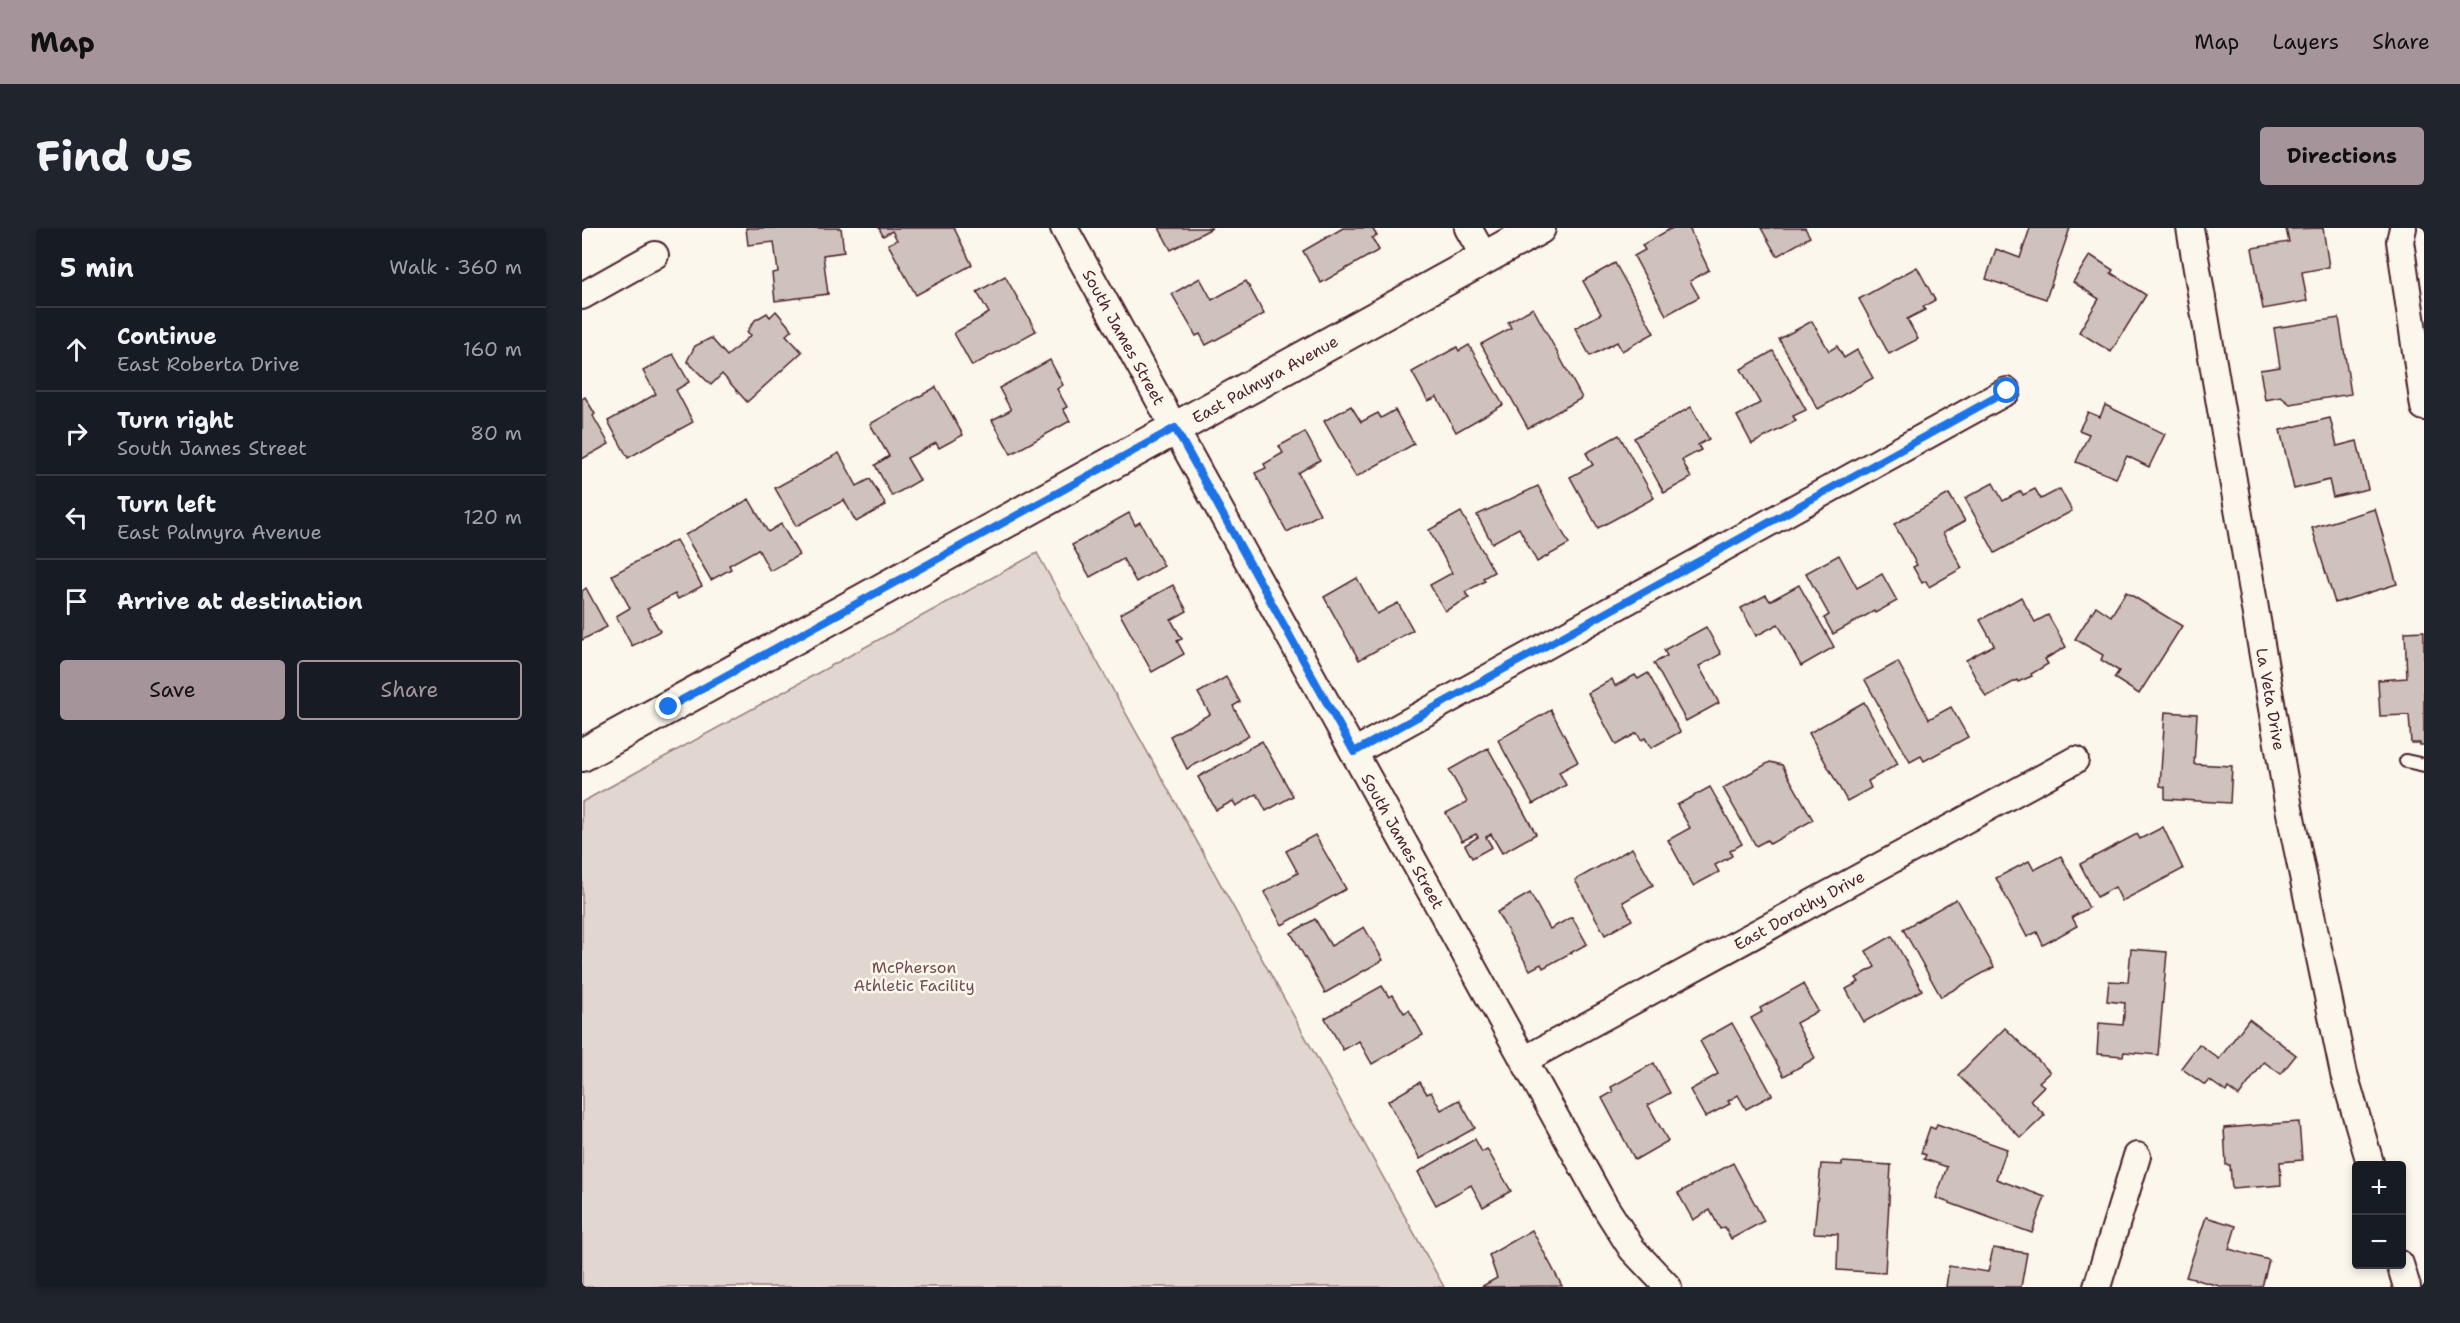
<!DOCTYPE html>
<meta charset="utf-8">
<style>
:root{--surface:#171b24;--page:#20242c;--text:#f1f3f6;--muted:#9ea1a6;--line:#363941;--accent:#a6949b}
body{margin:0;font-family:"Shantell Sans",sans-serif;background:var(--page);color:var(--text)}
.controls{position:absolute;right:18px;bottom:18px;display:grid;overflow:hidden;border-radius:6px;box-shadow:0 3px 9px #0003}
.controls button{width:54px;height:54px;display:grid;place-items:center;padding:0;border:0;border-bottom:2px solid var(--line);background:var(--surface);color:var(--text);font:30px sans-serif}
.stop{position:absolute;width:18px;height:18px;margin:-14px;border:4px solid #1a73e8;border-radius:50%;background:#fff}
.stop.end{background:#1a73e8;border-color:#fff;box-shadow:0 2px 6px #0008}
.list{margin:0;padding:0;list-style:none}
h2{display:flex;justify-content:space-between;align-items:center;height:78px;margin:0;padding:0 24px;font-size:26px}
h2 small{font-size:20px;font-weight:400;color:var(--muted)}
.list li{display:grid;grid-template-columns:39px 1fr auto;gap:18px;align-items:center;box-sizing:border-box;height:84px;padding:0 24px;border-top:2px solid var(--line)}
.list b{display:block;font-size:22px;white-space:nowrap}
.list p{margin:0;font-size:20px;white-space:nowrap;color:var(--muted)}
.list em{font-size:20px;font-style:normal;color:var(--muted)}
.actions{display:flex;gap:12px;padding:18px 24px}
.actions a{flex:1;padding:14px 0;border:2px solid var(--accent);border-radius:6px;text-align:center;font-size:21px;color:var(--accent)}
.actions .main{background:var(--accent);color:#111}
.icon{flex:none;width:33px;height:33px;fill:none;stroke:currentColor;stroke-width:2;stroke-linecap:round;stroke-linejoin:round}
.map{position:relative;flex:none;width:1842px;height:1059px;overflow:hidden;border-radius:6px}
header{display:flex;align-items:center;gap:36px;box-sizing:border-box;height:84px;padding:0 30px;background:var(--accent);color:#111}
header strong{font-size:28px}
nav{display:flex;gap:33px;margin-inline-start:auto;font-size:21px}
.intro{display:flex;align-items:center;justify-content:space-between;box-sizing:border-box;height:144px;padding:0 36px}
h1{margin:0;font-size:42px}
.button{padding:15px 27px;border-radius:6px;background:var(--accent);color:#111;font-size:21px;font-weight:700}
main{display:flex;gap:36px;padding:0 36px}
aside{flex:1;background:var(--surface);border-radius:6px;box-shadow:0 3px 9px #0003}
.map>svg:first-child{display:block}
.green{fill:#e2d7d0;stroke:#967b7e;stroke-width:1.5}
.building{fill:#cfc2bc;stroke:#4a1f2b;stroke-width:1.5}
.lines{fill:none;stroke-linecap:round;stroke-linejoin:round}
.service-casing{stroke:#4a1f2b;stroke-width:16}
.minor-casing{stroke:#4a1f2b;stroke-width:30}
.tertiary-casing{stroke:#4a1f2b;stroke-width:36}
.service{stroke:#fbf7ec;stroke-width:12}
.minor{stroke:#fbf7ec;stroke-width:26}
.tertiary{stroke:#fbf7ec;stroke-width:32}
.route{stroke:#1a73e8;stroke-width:8}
.labels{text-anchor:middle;stroke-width:5;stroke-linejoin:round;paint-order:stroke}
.street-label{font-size:16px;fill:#4a1f2b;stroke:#fbf7ec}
.park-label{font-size:16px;fill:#704d54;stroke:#fbf7ec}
</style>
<header>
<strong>Map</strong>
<nav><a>Map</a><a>Layers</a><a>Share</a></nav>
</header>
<div class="intro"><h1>Find us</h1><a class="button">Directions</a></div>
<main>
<aside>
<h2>5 min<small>Walk · 360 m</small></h2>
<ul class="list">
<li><svg class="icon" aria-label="ahead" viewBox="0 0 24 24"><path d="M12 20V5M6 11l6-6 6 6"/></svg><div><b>Continue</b><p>East Roberta Drive</p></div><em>160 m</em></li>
<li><svg class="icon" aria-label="right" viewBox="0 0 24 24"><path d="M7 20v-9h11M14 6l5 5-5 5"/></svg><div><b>Turn right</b><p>South James Street</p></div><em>80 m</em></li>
<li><svg class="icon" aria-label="left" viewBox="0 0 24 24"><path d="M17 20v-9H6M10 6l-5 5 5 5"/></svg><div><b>Turn left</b><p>East Palmyra Avenue</p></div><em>120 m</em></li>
<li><svg class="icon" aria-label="arrive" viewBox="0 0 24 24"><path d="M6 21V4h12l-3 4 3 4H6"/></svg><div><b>Arrive at destination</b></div></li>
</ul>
<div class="actions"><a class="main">Save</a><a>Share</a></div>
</aside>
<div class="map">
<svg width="1842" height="1059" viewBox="0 0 1842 1059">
<rect width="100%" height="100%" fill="#fbf7ec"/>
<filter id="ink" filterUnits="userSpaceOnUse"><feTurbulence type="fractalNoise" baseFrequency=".0167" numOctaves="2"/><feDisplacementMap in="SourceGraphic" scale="12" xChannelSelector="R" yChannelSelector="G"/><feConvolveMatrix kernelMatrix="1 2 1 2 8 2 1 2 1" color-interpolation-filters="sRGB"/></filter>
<g filter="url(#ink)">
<!-- green -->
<path class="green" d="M455,325L862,1059H0V574Z"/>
<!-- building -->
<g class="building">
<path d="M164,0H259L262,24L241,27L246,66L193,73L190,45L196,44L192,14L166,17Z"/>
<path d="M297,0H372L390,37L334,67L306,16L315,12L310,3L301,8Z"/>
<path d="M577,0H630L589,22Z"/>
<path d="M761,0H790L795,8L790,10L797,22L739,55L721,23Z"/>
<path d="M1090,0H1107L1127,42L1108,53L1117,69L1084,87L1052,28L1063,22L1060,17Z"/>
<path d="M1179,0H1223L1228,9L1195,28Z"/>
<path d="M1448,0H1488L1464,71L1404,51L1414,21L1438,30Z"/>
<path d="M1741,0L1747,39L1720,44L1725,73L1681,81L1670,20L1707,14L1704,1Z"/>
<path d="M1508,27L1531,42L1529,45L1564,67L1529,124L1497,104L1517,71L1491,54Z"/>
<path d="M1033,35L1072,105L1040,123L1035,114L1008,128L993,100L1019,86L1001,53Z"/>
<path d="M1335,39L1353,72L1341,79L1343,82L1325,91L1336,111L1307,126L1277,71Z"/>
<path d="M423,48L454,103L390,138L372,105L407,85L395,64Z"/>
<path d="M618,50L630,72L664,53L682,86L624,117L618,106L614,108L590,66Z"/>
<path d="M951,80L1000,170L946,200L899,116L929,100L926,94Z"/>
<path d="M194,83L210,102L204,107L220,124L165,174L140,146L129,157L105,133L113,118L129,110L145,128L169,107L165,104L173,92L185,85L188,89Z"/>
<path d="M1757,90L1769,166L1708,176L1699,169L1683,172L1678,142L1698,139L1692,100Z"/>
<path d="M1230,93L1247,123L1255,118L1262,130L1275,122L1291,150L1236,181L1197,111Z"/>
<path d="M887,117L921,177L874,204L855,169L846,173L830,144L875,119L877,123Z"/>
<path d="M1191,123L1224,182L1211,188L1214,193L1170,216L1155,188L1178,175L1159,141Z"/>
<path d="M91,126L107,154L94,162L111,194L46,230L26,193L74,166L61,143Z"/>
<path d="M468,132L481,157L475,161L485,179L481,181L488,193L429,226L410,192L429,182L417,160Z"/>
<path d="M354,159L381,207L357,220L354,215L325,230L338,252L310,268L293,237L307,228L288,196Z"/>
<path d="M3,169L13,186L11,188L27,216L0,231V171Z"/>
<path d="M1523,177L1583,206L1567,239L1545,228L1534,250L1494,234L1507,206L1497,202L1506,184L1518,189Z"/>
<path d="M769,178L779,194L796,185L799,190L813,182L832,216L774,249L742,193Z"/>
<path d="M1109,179L1127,211L1116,217L1119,222L1100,232L1109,250L1082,265L1052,210Z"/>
<path d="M1748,190L1755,218L1775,213L1786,261L1751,269L1747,252L1712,261L1698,202Z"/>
<path d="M723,204L738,232L716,245L738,286L705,304L673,245L684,240L682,236L701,225L697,218Z"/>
<path d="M1037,207L1072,270L1016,300L988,249L1011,237L1004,225Z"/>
<path d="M257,225L275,258L288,251L304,277L274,294L262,272L214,298L193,260Z"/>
<path d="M1411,255L1421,273L1439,263L1441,267L1453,261L1459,271L1478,261L1490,283L1413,325L1383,270Z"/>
<path d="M956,258L987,316L955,334L937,300L910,315L895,287Z"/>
<path d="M1367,266L1383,293L1361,305L1380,340L1347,359L1344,353L1340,355L1331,339L1335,337L1312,296Z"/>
<path d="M167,271L186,304L199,296L217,327L188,343L176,321L147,337L149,341L129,352L103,307Z"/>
<path d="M1793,281L1815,356L1753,375L1730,300Z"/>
<path d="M879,284L912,344L901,350L903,353L883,364L887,370L863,383L848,357L870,345L847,302Z"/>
<path d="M547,285L553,297L558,294L582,338L554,354L541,331L508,349L490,317Z"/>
<path d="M94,312L120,358L96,371L93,366L65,381L78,403L50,418L34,388L48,380L30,347Z"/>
<path d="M1257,327L1275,360L1300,346L1315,373L1293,385L1292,383L1251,406L1242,390L1247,387L1224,345Z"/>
<path d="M775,350L795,386L816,375L831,402L777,432L742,369Z"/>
<path d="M591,357L605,383L589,392L600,411L595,413L602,426L570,444L538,386Z"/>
<path d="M1217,357L1252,419L1219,438L1196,396L1174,408L1159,380L1184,367L1188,373Z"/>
<path d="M4,360L25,399L0,412V363Z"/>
<path d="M1544,364L1600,398L1557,466L1532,450L1537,443L1519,432L1521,427L1493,411L1514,378L1529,388Z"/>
<path d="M1439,369L1453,394L1466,387L1484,419L1463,431L1466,436L1449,446L1450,448L1436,454L1435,452L1404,469L1384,432L1412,417L1398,392Z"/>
<path d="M1124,399L1139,426L1117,438L1137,475L1104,493L1072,435L1085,428L1082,422Z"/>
<path d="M1842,403V517H1838V515H1829L1827,487L1798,488L1796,452L1825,450L1823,404Z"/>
<path d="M1316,434L1347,491L1369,479L1386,509L1342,533L1339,528L1328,534L1283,452Z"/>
<path d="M1066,445L1098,504L1069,520L1063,510L1059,512L1055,505L1034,517L1006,465L1030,451L1033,458L1053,447L1056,451Z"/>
<path d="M644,449L658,474L651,478L667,508L605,541L588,508L628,486L616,465Z"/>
<path d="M1282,474L1316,536L1286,553L1289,560L1265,573L1227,505Z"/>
<path d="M969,482L996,534L977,544L984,557L951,576L916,512Z"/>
<path d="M1583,484L1615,486L1612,536L1650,538L1648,575L1583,571V559L1578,558Z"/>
<path d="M680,513L711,568L684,583L675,566L654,578L651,573L634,582L616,549Z"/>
<path d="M906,520L954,606L920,625L909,606L904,609L910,619L890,630L883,617L896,609L894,606L880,613L864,585L885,574L867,542Z"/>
<path d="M1188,534L1200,537L1231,592L1188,616L1185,612L1174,618L1141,560Z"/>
<path d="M1128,559L1160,616L1148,623L1150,628L1133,637L1137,644L1111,658L1086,612L1108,600L1095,577Z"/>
<path d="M1581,599L1601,641L1540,673L1533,659L1515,669L1498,636L1555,606L1558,611Z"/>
<path d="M733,607L764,661L700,697L682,664L716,645L704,623Z"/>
<path d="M1050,620L1071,657L1041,674L1050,692L1023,707L993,652Z"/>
<path d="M1479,628L1507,680L1490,689L1495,698L1461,717L1455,704L1445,709L1414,650L1447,633L1452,642Z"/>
<path d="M948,665L968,701L990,689L1005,716L961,740L959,736L948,742L915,684Z"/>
<path d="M1374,671L1412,739L1359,769L1321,701Z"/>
<path d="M733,691L749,718L782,699L801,732L743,765L709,705Z"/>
<path d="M1310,708L1340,762L1282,794L1264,761L1277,754L1274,750L1293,739L1284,723Z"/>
<path d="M1549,721L1585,724L1576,827L1542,824L1541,828L1515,826L1517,795L1541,797L1543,775L1525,773L1527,753L1546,754Z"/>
<path d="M1221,756L1236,783L1214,795L1233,830L1202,848L1169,790L1180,784L1178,780Z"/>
<path d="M800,758L807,769L811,767L822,785L827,782L841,807L790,836L777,813L761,822L743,790Z"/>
<path d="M1667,791L1714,827L1699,846L1682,834L1657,868L1646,860L1644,864L1627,852L1623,857L1599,840L1617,816L1637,831Z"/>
<path d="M1150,795L1190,867L1164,881L1156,867L1146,873L1148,876L1123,889L1108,862L1136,846L1118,813Z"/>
<path d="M1423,800L1468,844L1457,854L1462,858L1448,872L1463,887L1439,910L1376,847Z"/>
<path d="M1072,835L1088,865L1066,877L1086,913L1053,932L1020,870L1031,864L1029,859Z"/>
<path d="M838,854L845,866L849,864L859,882L877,872L893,900L838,931L806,873Z"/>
<path d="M1717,894L1720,932L1698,934L1699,957L1650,961L1648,937H1644L1642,900Z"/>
<path d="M1355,896L1425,921L1414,951L1463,969L1450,1005L1354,970L1365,939L1342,931L1344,927L1339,925L1348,899L1353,901Z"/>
<path d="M893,911L900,924L905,921L929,963L901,979L889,957L854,977L836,944Z"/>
<path d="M1260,934L1309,937L1303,1045L1255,1042L1256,1006L1232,1005L1239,936L1260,937Z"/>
<path d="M1151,935L1182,993L1149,1011L1143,999L1138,1001L1128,982L1111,992L1096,965Z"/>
<path d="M1624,989L1654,998L1647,1021L1687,1032L1680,1059H1641L1604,1049Z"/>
<path d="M950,1002L980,1058L899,1059L915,1050L907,1027Z"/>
<path d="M1411,1020L1445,1025L1439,1059H1364L1367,1038L1406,1044Z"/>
</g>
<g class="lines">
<defs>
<path id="service" d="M1824,533L1842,537"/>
<g id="minor">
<path d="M482,0L1022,977L1050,1021L1086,1059"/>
<path d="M886,0L903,30"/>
<path d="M1608,0L1707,580L1762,846L1789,938"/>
<path d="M1821,0L1818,13L1842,179"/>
<path d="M0,68L73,27"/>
<path d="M772,524L1425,163"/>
<path d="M942,832L1493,532"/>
<path d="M1818,1036L1825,1059"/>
<path d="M1515,1059L1555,928"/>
</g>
<path id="tertiary" d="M0,527L957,0"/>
</defs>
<!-- service casing -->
<use href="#service" class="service-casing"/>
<!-- minor casing -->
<use href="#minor" class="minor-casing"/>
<!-- tertiary casing -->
<use href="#tertiary" class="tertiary-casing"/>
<!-- service -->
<use href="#service" class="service"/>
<!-- minor -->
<use href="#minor" class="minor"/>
<!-- tertiary -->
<use href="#tertiary" class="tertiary"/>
</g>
</g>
<g class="lines" filter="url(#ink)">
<!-- route -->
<path class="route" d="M87,479L593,200L772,524L1425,163"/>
</g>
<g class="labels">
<!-- street labels -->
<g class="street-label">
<text transform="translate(542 109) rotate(61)" y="6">South James Street</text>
<text transform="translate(683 151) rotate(-29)" y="6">East Palmyra Avenue</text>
<text transform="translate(1689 471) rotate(80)" y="6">La Veta Drive</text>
<text transform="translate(821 613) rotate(61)" y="6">South James Street</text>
<text transform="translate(1217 682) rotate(-29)" y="6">East Dorothy Drive</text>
</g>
<!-- park labels -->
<g class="park-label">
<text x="332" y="745">McPherson<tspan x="332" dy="18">Athletic Facility</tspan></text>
</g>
</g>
</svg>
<div class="controls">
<button>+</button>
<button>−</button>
</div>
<div class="stop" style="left:1425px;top:163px"></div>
<div class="stop end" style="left:87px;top:479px"></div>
</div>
</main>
